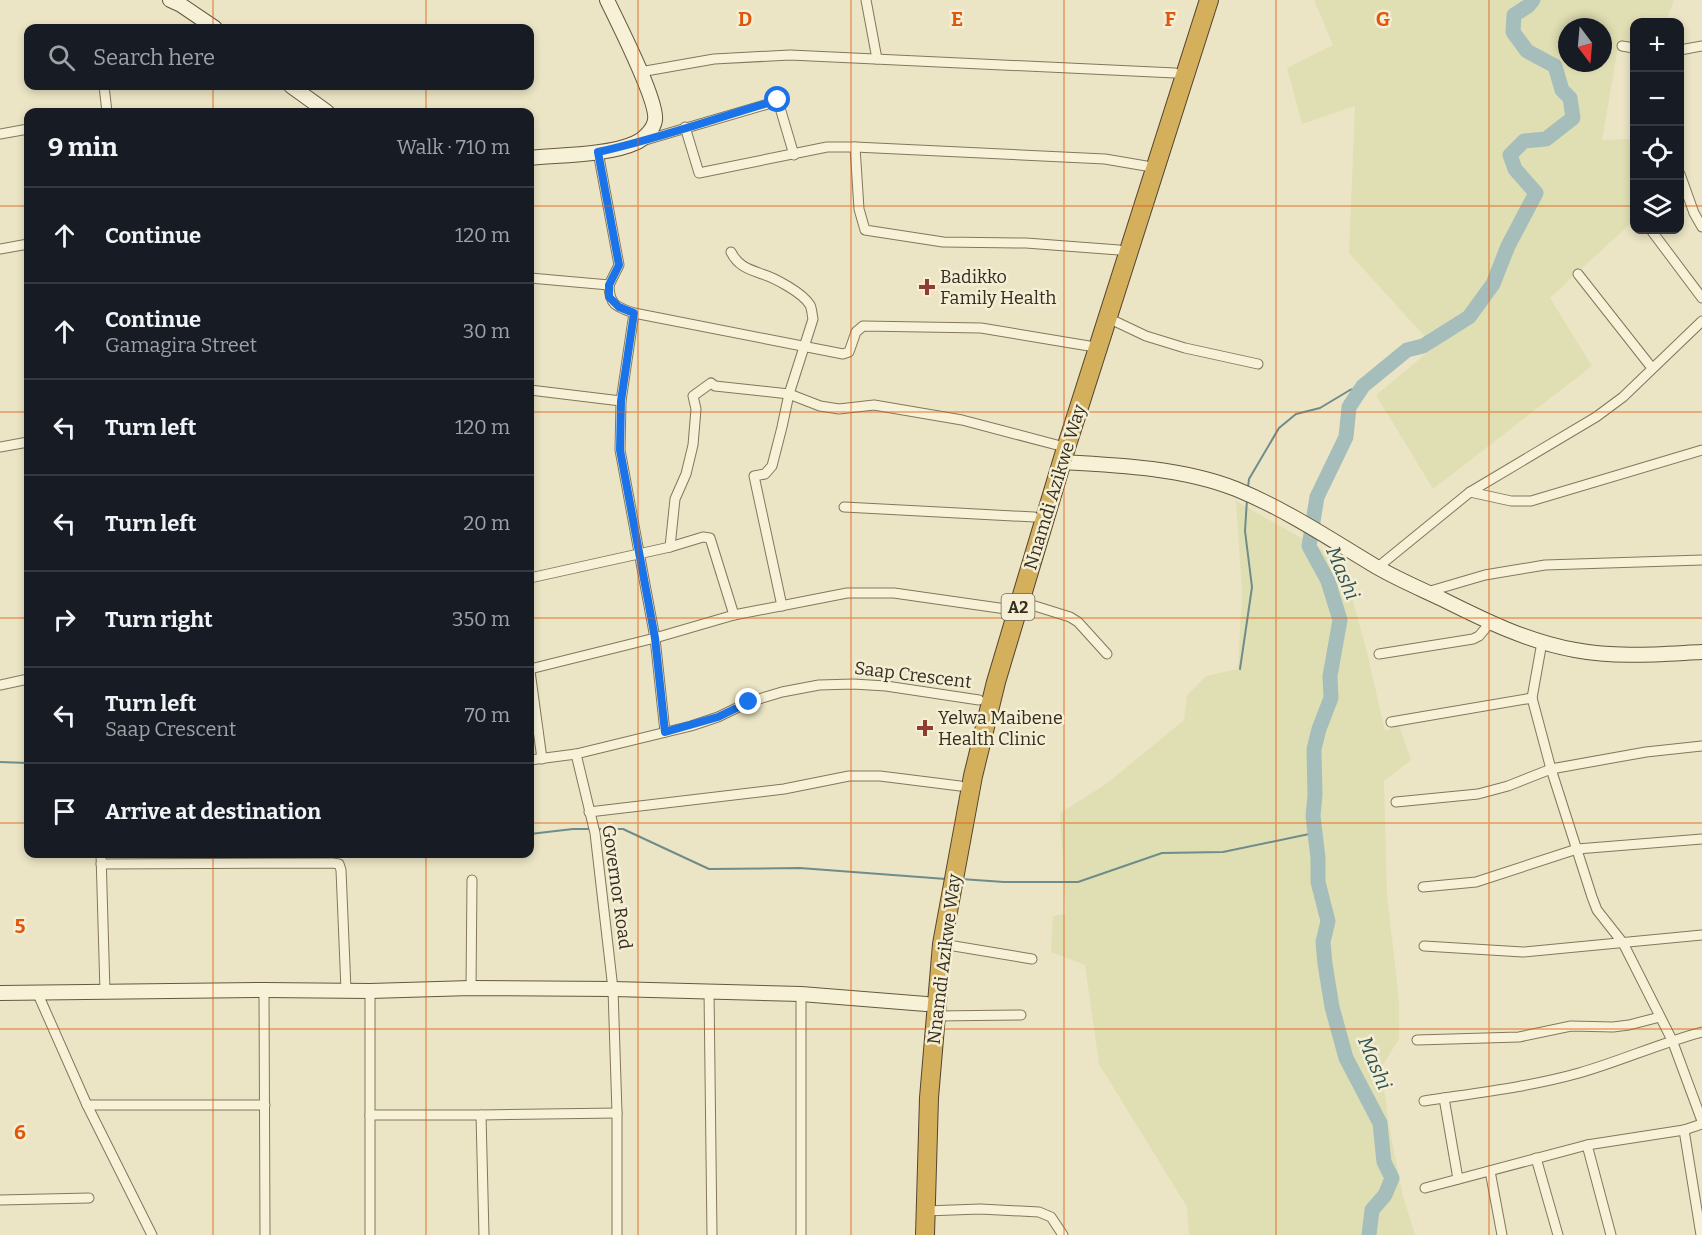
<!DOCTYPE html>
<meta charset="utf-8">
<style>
:root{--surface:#171b24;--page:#20242c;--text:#f1f3f6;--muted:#9ea1a6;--line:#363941}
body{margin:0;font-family:Bitter,serif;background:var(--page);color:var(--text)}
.controls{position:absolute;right:18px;top:18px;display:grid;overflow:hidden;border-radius:12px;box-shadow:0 3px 9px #0003}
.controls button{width:54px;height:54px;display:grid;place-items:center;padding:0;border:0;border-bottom:2px solid var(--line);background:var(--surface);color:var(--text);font:30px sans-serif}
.compass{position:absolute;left:1558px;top:18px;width:54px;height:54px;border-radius:50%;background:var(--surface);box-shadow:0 3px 9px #0003;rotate:164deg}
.stop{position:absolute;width:18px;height:18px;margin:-14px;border:4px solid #1a73e8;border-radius:50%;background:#fff}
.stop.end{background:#1a73e8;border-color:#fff;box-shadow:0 2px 6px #0008}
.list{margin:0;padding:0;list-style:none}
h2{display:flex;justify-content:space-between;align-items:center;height:78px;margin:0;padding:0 24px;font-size:26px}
h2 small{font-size:20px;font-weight:400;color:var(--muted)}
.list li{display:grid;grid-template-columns:39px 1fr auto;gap:18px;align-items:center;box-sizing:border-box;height:96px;padding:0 24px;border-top:2px solid var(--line)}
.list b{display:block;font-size:22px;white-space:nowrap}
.list p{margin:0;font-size:20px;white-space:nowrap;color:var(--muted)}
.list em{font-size:20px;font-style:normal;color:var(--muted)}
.icon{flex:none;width:33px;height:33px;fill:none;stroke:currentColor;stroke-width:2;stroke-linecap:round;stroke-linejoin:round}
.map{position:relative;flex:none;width:1702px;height:1235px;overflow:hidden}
.search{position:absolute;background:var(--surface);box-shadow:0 3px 9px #0003;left:24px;top:24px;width:510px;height:66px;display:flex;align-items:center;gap:15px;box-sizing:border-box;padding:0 21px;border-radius:12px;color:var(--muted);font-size:22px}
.panel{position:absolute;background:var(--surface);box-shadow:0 3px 9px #0003;left:24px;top:108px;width:510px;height:750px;border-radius:12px}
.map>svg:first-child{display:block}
.farmland{fill:#e0dfb3;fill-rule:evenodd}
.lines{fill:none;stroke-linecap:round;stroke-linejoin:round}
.stream{stroke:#6e8c89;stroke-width:2}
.river{stroke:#a6bebb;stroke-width:15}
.street-casing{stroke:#84775c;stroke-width:11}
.secondary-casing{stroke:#66583f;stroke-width:16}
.highway-casing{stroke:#524530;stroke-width:20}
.street{stroke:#f6f1d7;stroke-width:9}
.secondary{stroke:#f6f1d7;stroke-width:14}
.highway{stroke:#d4af5c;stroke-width:18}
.route{stroke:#1a73e8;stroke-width:8}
.grid{fill:none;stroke:#df570d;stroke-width:1.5;stroke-opacity:0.55}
.poi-dot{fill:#8f3d31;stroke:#f3eed4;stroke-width:2}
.labels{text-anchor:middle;stroke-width:5;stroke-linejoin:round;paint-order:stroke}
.shield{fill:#f3eed4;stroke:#6f6755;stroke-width:1.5}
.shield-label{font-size:16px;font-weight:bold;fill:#362d1f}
.poi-label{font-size:18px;fill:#362d1f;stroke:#f3eed4;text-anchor:start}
.street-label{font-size:18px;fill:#362d1f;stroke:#f3eed4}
.water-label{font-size:20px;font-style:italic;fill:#2f5254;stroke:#f3eed4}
.grid-label{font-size:20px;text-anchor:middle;font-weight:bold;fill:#df570d;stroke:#f3eed4;stroke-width:5;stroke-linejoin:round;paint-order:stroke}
</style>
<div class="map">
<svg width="1702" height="1235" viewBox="0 0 1702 1235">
<rect width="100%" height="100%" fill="#ebe5c5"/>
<!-- farmland -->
<g class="farmland">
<path d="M1314,0H1674L1666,22H1634V43L1619,42L1602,140L1634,139V197L1631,223L1550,298L1592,366L1433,489L1376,395L1434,347L1349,253L1355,106L1302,124L1287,68L1333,45ZM1567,27H1603V63H1567Z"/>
<path d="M1236,501L1342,561L1367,652L1385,731L1399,725L1411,760L1384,781L1387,894L1399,1000V1039L1381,1068L1390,1131L1403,1196L1415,1235H1189L1187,1207L1099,1064L1085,965L1051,952L1053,916L1066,914L1060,813L1106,784L1184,720L1187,695L1206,676L1238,669L1242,593Z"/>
</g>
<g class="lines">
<!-- stream -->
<g class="stream">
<path d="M1248,487L1249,479L1279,428L1296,414L1320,408L1350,390L1363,386"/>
<path d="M1240,669L1252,587L1245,531L1247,499"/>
<path d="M0,762L28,763"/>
<path d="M598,829H623L709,869L800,868L946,879"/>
<path d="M530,834L573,829H592"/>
<path d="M961,879L1004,882H1078L1162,853L1223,852L1314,833"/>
</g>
<!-- river -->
<path class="river" d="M1369,1235L1372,1210L1385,1195L1392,1178L1384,1162L1380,1123L1346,1058L1332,1007L1325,964L1323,942L1328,921L1318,882V858L1313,816L1315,795L1314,749L1319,729L1331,698L1330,676L1340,620L1328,581L1309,546L1317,497L1346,437L1349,407L1363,386L1407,350L1423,346L1469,317L1493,284L1508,246L1536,193L1515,169L1510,155L1524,141L1546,139L1573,118L1570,98L1562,90L1555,66L1527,51L1513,32L1514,15L1528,6L1533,0"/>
<defs>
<g id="street">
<path d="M866,0L877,59"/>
<path d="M1622,46L1634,48"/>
<path d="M1680,50L1702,46"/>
<path d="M640,72L714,59L790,55L1175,73"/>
<path d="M104,86L107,112"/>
<path d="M685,127L699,173L827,147H855L1105,159L1146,166"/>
<path d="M0,134L28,129"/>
<path d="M642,141L778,101L794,155"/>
<path d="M855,147L859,209L865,230L943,242L1026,243L1119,250"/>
<path d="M1680,174L1694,213L1702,227"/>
<path d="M1651,230L1702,298"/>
<path d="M0,249L28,244"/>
<path d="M731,252C738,266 748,269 762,274C775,278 803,293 810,305C812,309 812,315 813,319L789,394L782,427L772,466L765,474L754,476L782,606"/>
<path d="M1578,274L1652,368"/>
<path d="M530,278L609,285L619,265L598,152"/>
<path d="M609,285C609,305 617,307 634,313L843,354L849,352L856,332L863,326L981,328L1089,346"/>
<path d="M634,313L621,401L620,450L655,638L665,732"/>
<path d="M1108,318L1146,336L1185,348L1258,364"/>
<path d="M530,390L621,401"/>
<path d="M0,447L28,442"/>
<path d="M1470,492L1511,501H1531L1702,450"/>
<path d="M844,507L1034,517"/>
<path d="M670,547L675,499L686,474L693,445L696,409L693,396L711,383L715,386L789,394L820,406L839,409L874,405L962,420L1057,445"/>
<path d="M1378,567L1470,492L1596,417L1623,397L1702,321"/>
<path d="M530,578L670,547L703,537L710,538L734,615"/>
<path d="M1427,592L1485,575L1545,565L1702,560"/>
<path d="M1019,601L1070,617L1078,622L1107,654"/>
<path d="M1542,642L1532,698L1551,769L1592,897L1597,910L1623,943L1672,1040L1702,1121"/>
<path d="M1379,654L1473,639L1479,636L1490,623"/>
<path d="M530,669L655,638L734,615L847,593H894L1006,609"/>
<path d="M530,671L542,759"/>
<path d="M0,685L28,679"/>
<path d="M1391,722L1532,698"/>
<path d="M576,754L595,833L613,989L617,1113V1235"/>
<path d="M530,760L576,754L691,726L718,717L749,702L782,692L819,685L853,684L886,686L979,700"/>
<path d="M1396,802L1478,794L1508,786L1551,769L1646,752L1702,746"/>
<path d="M589,812L784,789L849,776H880L960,786"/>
<path d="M101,854L105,992"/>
<path d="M101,864L332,863L339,864L341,870L346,990"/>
<path d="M1423,887L1476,882L1577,849L1702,839"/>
<path d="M942,944L1032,959"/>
<path d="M1424,946L1523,952L1702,935"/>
<path d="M471,988L472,880"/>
<path d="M264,990L265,1235"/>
<path d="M709,990L712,1235"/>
<path d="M37,992L87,1105L152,1235"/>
<path d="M935,1016L1021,1015"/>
<path d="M1417,1040L1519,1037L1571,1026L1613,1027L1629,1025L1660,1017"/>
<path d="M1444,1098L1458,1179"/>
<path d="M1424,1101C1476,1093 1529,1087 1579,1073C1621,1061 1660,1043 1702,1032"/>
<path d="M87,1105H265"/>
<path d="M370,1115H481L617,1113"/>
<path d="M481,1115L484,1235"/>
<path d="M1684,1130L1701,1235"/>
<path d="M1587,1145L1611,1235"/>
<path d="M1536,1158L1558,1235"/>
<path d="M1490,1171L1502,1235"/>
<path d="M1425,1188L1587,1145L1684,1130L1702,1124"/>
<path d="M0,1200L89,1198"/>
<path d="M925,1211L980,1209L1039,1212L1051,1217L1063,1235"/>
<path d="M370,1235V991"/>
<path d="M801,1235V994"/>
</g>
<g id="secondary">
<path d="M170,0L181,5L215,28"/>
<path d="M291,86L327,112"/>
<path d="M530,158C558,155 610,155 635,143C643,140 654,129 655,120C658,101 617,21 607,0"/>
<path d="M1062,462C1119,465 1183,468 1236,489C1285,509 1330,539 1375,566C1397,579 1421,589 1444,600C1486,621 1529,642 1575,650C1617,658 1660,654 1702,652"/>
<path d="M0,993L264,990L370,991L471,988L613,989L801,994L926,1004"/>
</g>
<path id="highway" d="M925,1235L929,1098L942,944L973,776L996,682L1066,448L1209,0"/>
</defs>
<!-- street casing -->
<use href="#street" class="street-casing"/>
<!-- secondary casing -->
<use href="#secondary" class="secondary-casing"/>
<!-- highway casing -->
<use href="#highway" class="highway-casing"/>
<!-- street -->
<use href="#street" class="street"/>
<!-- secondary -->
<use href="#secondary" class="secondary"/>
<!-- highway -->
<use href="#highway" class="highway"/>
</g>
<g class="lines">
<!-- route -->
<path class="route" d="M749,702L718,717L665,732L655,638L620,450L621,401L634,313L619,307L609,297V285L619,265L598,152C658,139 719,117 778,100"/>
</g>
<!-- grid -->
<path class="grid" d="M213,0V28M426,0V28M638,0V1235M851,0V1235M1064,0V1235M1276,0V1235M1489,0V1235M213,86V112M426,86V112M0,206H28M530,206H1634M1680,206H1702M0,412H28M530,412H1702M0,618H28M530,618H1702M0,823H28M530,823H1702M213,854V1235M426,854V1235M0,1029H1702"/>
<!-- markers -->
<g class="poi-dot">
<path d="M924 278h6v6h6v6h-6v6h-6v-6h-6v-6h6z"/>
<path d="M922 719h6v6h6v6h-6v6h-6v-6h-6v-6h6z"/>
</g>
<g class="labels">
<!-- shield labels -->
<rect class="shield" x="1001.5" y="594" width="33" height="26" rx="4.5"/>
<g class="shield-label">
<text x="1018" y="613">A2</text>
</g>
<!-- poi labels -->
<g class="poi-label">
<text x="940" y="283">Badikko<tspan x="940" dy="21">Family Health</tspan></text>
<text x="938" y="724">Yelwa Maibene<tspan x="938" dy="21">Health Clinic</tspan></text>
</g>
<!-- street labels -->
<g class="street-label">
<text transform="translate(1055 487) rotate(-73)" y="6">Nnamdi Azikwe Way</text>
<text transform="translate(913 675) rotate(7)" y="6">Saap Crescent</text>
<text transform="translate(617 887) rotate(82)" y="6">Governor Road</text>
<text transform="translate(944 959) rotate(-83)" y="6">Nnamdi Azikwe Way</text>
</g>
<!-- water labels -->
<g class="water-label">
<text transform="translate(1343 573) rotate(67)" y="7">Mashi</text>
<text transform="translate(1375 1063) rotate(67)" y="7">Mashi</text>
</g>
</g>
<g class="grid-label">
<text x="745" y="26">D</text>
<text x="957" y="26">E</text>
<text x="1170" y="26">F</text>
<text x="1383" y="26">G</text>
<text x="20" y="933">5</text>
<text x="20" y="1139">6</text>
</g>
</svg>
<div class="controls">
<button>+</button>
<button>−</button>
<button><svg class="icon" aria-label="locate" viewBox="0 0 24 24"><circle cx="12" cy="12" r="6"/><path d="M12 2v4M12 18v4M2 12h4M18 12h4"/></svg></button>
<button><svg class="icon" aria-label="layers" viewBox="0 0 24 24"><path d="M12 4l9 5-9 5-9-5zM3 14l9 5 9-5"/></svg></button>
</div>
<svg class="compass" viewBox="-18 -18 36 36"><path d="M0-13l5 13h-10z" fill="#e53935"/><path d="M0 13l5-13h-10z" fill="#9ea1a6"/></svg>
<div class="stop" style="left:778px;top:100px"></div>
<div class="stop end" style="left:749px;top:702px"></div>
<div class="search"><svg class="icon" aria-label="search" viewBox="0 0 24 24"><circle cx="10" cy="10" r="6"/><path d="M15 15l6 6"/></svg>Search here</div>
<section class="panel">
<h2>9 min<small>Walk · 710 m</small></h2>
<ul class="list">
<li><svg class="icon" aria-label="ahead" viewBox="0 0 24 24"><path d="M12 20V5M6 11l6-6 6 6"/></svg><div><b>Continue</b></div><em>120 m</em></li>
<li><svg class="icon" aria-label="ahead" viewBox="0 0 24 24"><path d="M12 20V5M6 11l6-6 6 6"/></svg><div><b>Continue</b><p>Gamagira Street</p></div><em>30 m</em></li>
<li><svg class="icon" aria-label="left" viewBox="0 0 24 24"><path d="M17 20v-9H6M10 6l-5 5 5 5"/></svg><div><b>Turn left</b></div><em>120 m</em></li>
<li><svg class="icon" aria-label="left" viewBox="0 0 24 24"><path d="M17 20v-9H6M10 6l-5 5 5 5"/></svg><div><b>Turn left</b></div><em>20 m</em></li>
<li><svg class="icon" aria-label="right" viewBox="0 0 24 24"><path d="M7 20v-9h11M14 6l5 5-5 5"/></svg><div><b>Turn right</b></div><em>350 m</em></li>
<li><svg class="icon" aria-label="left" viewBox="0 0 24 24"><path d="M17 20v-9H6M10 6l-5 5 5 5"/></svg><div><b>Turn left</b><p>Saap Crescent</p></div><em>70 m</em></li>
<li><svg class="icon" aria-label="arrive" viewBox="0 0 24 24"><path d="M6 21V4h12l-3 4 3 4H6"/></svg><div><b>Arrive at destination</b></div></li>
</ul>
</section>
</div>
